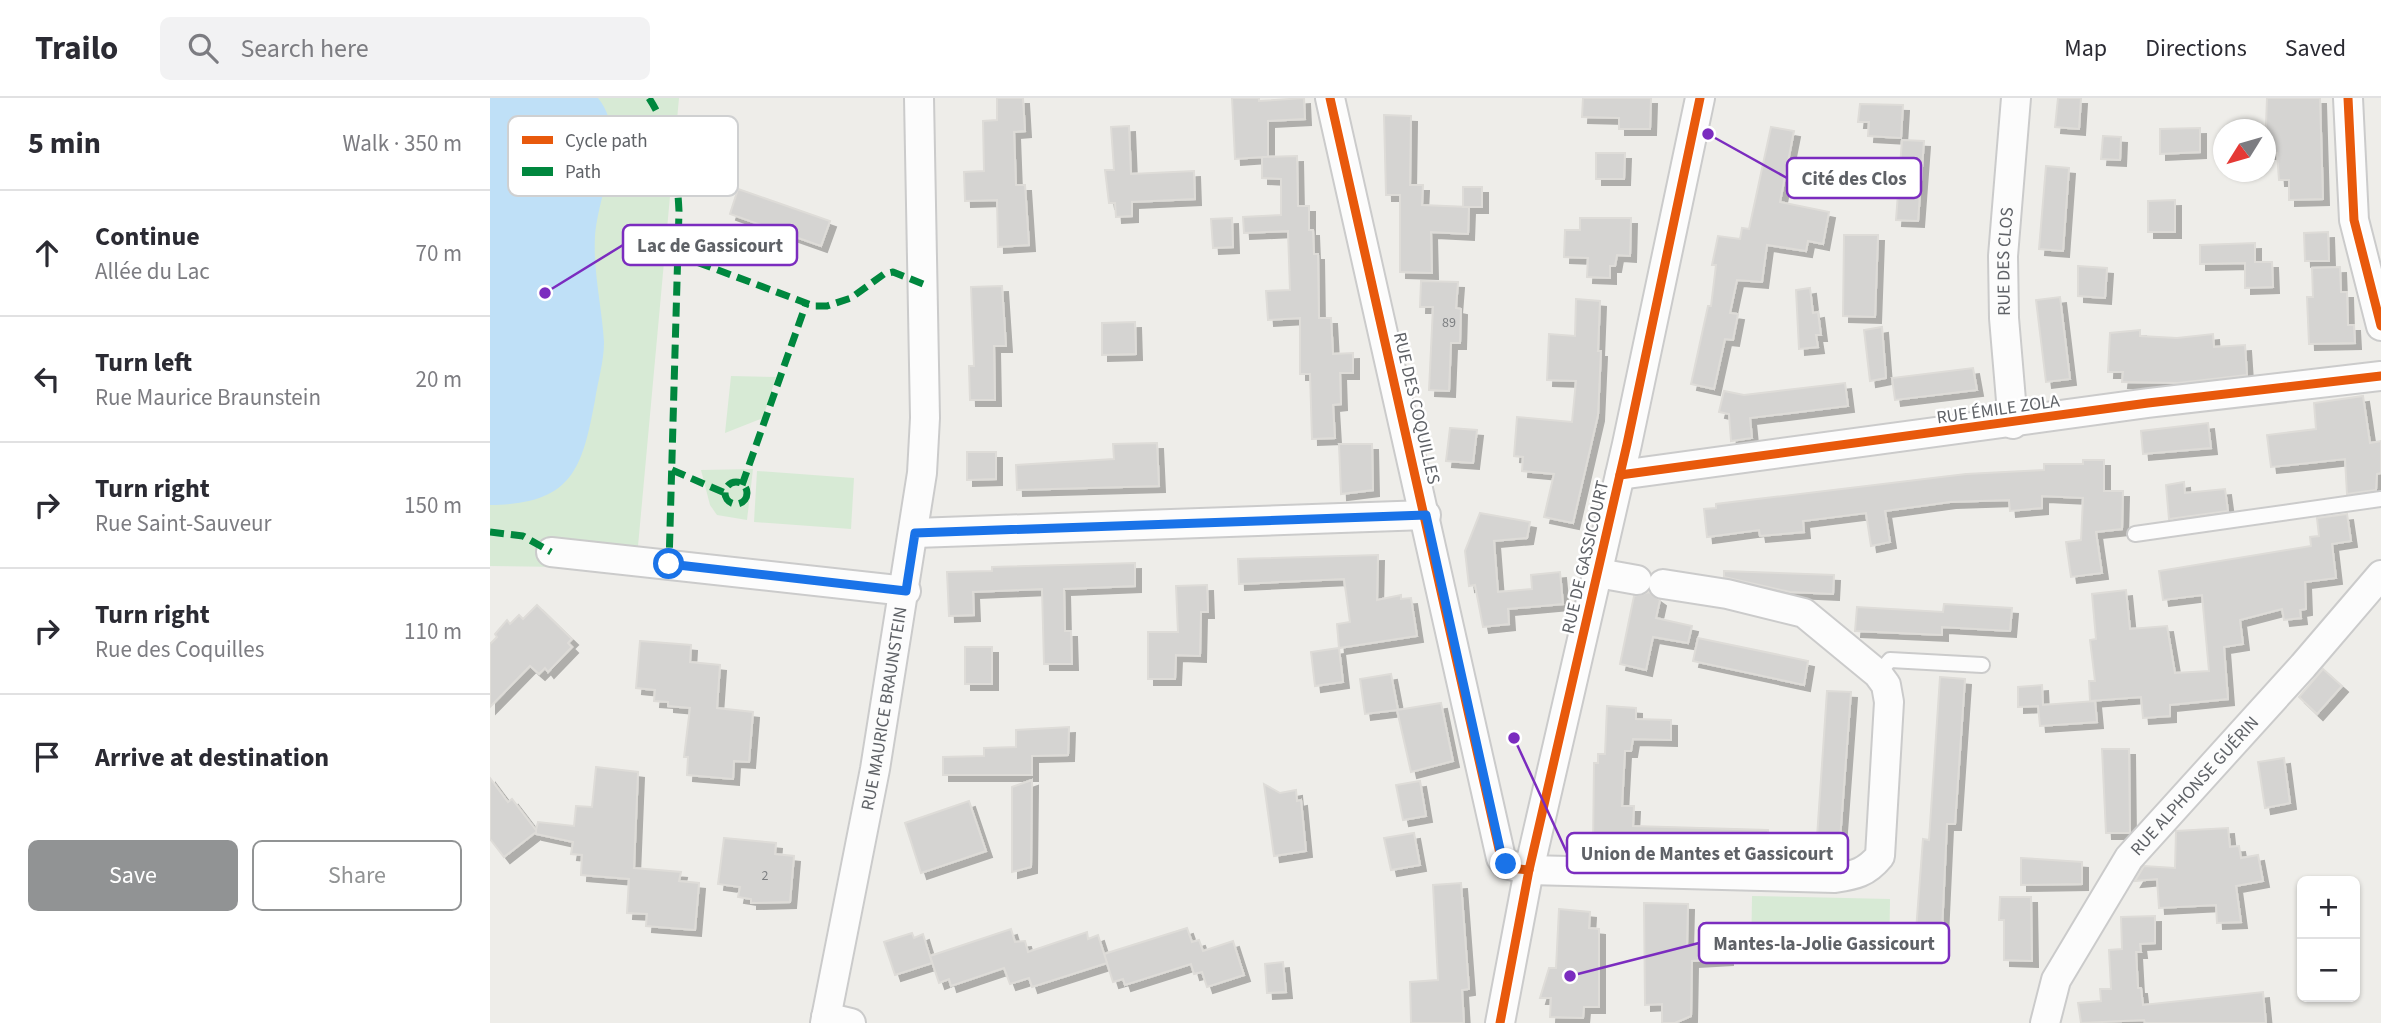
<!DOCTYPE html>
<meta charset="utf-8">
<style>
:root{--surface:#fff;--page:#f2f2f3;--text:#2b2b33;--muted:#7c7c81;--line:#e1e1e2;--accent:#919394}
body{margin:0;font-family:"Source Sans 3",sans-serif;background:var(--page);color:var(--text)}
.controls{position:absolute;right:21px;bottom:21px;display:grid;overflow:hidden;border-radius:10px;box-shadow:0 2px 5px #0004}
.controls button{width:63px;height:63px;display:grid;place-items:center;padding:0;border:0;border-bottom:2px solid var(--line);background:var(--surface);color:var(--text);font:35px sans-serif}
.compass{position:absolute;left:1723px;top:21px;width:63px;height:63px;border-radius:50%;background:var(--surface);box-shadow:0 2px 5px #0004;rotate:233deg}
.stop{position:absolute;width:21px;height:21px;margin:-16px;border:5px solid #1a73e8;border-radius:50%;background:#fff}
.stop.end{background:#1a73e8;border-color:#fff;box-shadow:0 2px 7px #0008}
.list{margin:0;padding:0;list-style:none}
h2{display:flex;justify-content:space-between;align-items:center;height:91px;margin:0;padding:0 28px;font-size:30px}
h2 small{font-size:23px;font-weight:400;color:var(--muted)}
.list li{display:grid;grid-template-columns:46px 1fr auto;gap:21px;align-items:center;box-sizing:border-box;height:126px;padding:0 28px;border-top:2px solid var(--line)}
.list b{display:block;font-size:26px;white-space:nowrap}
.list p{margin:0;font-size:23px;white-space:nowrap;color:var(--muted)}
.list em{font-size:23px;font-style:normal;color:var(--muted)}
.actions{display:flex;gap:14px;padding:21px 28px}
.actions a{flex:1;padding:16px 0;border:2px solid var(--accent);border-radius:10px;text-align:center;font-size:24px;color:var(--accent)}
.actions .main{background:var(--accent);color:#fff}
.icon{flex:none;width:38px;height:38px;fill:none;stroke:currentColor;stroke-width:2;stroke-linecap:round;stroke-linejoin:round}
.map{position:relative;flex:none;width:1891px;height:925px;overflow:hidden}
header{display:flex;align-items:center;gap:42px;box-sizing:border-box;height:98px;padding:0 35px;background:var(--surface);border-bottom:2px solid var(--line)}
header strong{font-size:33px}
nav{display:flex;gap:38px;margin-inline-start:auto;font-size:24px}
.search{width:490px;height:63px;background:var(--page);display:flex;align-items:center;gap:18px;box-sizing:border-box;padding:0 24px;border-radius:10px;color:var(--muted);font-size:26px}
main{display:flex}
aside{flex:1;background:var(--surface)}
.map>svg:first-child{display:block}
.green{fill:#d7ead5}
.water{fill:#bfe0f7}
.building{fill:#d5d4d2;stroke:#dedcd8;stroke-width:2;filter:url(#shadow)}
.lines{fill:none;stroke-linecap:round;stroke-linejoin:round}
.lane-casing{stroke:#cbcbcb;stroke-width:18}
.street-casing{stroke:#cbcbcb;stroke-width:32}
.lane{stroke:#fcfcfc;stroke-width:14}
.street{stroke:#fcfcfc;stroke-width:28}
.quiet{stroke:#00873e;stroke-width:7;stroke-dasharray:14 7;stroke-linecap:butt}
.cycleway-casing{stroke:#fff;stroke-width:13}
.cycleway{stroke:#e8590c;stroke-width:9}
.route{stroke:#1a73e8;stroke-width:9}
.labels{text-anchor:middle;stroke-width:5;stroke-linejoin:round;paint-order:stroke}
.number-label{font-size:14px;fill:#7e8083}
.street-label{font-size:18px;fill:#5f6267;stroke:#fff}
.key{fill:#fff;stroke:#cfd0d1;stroke-width:2}
.key-label{font-size:19px;fill:#5f6267}
.leader{fill:none;stroke:#7b2cbf;stroke-width:2.5}
.callout-dot{fill:#7b2cbf;stroke:#fff;stroke-width:2.5}
.callout{fill:#fff;stroke:#7b2cbf;stroke-width:2.5}
.callout-label{font-size:19px;text-anchor:middle;font-weight:bold;fill:#5f6267}
</style>
<header>
<strong>Trailo</strong>
<div class="search"><svg class="icon" aria-label="search" viewBox="0 0 24 24"><circle cx="10" cy="10" r="6"/><path d="M15 15l6 6"/></svg>Search here</div>
<nav><a>Map</a><a>Directions</a><a>Saved</a></nav>
</header>
<main>
<aside>
<h2>5 min<small>Walk · 350 m</small></h2>
<ul class="list">
<li><svg class="icon" aria-label="ahead" viewBox="0 0 24 24"><path d="M12 20V5M6 11l6-6 6 6"/></svg><div><b>Continue</b><p>Allée du Lac</p></div><em>70 m</em></li>
<li><svg class="icon" aria-label="left" viewBox="0 0 24 24"><path d="M17 20v-9H6M10 6l-5 5 5 5"/></svg><div><b>Turn left</b><p>Rue Maurice Braunstein</p></div><em>20 m</em></li>
<li><svg class="icon" aria-label="right" viewBox="0 0 24 24"><path d="M7 20v-9h11M14 6l5 5-5 5"/></svg><div><b>Turn right</b><p>Rue Saint-Sauveur</p></div><em>150 m</em></li>
<li><svg class="icon" aria-label="right" viewBox="0 0 24 24"><path d="M7 20v-9h11M14 6l5 5-5 5"/></svg><div><b>Turn right</b><p>Rue des Coquilles</p></div><em>110 m</em></li>
<li><svg class="icon" aria-label="arrive" viewBox="0 0 24 24"><path d="M6 21V4h12l-3 4 3 4H6"/></svg><div><b>Arrive at destination</b></div></li>
</ul>
<div class="actions"><a class="main">Save</a><a>Share</a></div>
</aside>
<div class="map">
<svg width="1891" height="925" viewBox="0 0 1891 925">
<defs>
<filter id="shadow"><feDropShadow dx="6" dy="6" stdDeviation="0" flood-color="#0004"/></filter>
</defs>
<rect width="100%" height="100%" fill="#eeede9"/>
<!-- green -->
<g class="green">
<path d="M0,0H189L146,470L0,468Z"/>
<path d="M241,278L286,279L273,320L235,335Z"/>
<path d="M263,371L257,422L227,417L220,407L211,372Z"/>
<path d="M267,373L364,380L361,431L264,424Z"/>
<path d="M1262,798L1400,801L1399,866L1261,863Z"/>
</g>
<!-- water -->
<path class="water" d="M0,0H108C139,38 108,95 105,138C103,174 112,209 114,244C114,263 108,283 105,302C92,372 82,406 0,407Z"/>
<!-- building -->
<g class="building">
<path d="M507,0H533L535,33L524,34L526,87H535L539,147L508,149L507,102L475,103L474,74L494,73L493,23L507,22Z"/>
<path d="M742,0H769V3L814,0L815,21L778,23V59H772L807,58L808,108H819V132H823L824,156H828L829,220H841L843,256L863,255V275H850L851,306L843,307L845,340L822,341L820,276H810V220L778,222L776,193L800,192L798,133L754,135L753,119L791,117V81L772,80V59L745,61Z"/>
<path d="M1093,0H1161L1160,31H1129V20L1092,19Z"/>
<path d="M1568,0H1591L1589,31L1565,29Z"/>
<path d="M1777,0H1830L1833,101L1799,102V82H1789L1787,55H1775Z"/>
<path d="M1370,6L1413,7L1411,40L1378,38L1379,24H1368Z"/>
<path d="M894,17L921,18L920,87H933L932,107L979,109L978,136L941,134L942,175L910,174V97H896Z"/>
<path d="M639,28L641,76L704,73L705,101L642,104V118L626,119L625,105H619L615,72H624L621,29Z"/>
<path d="M1281,29L1304,33L1290,104L1339,114L1333,146L1318,143L1316,153L1277,147L1272,184L1247,182L1240,215L1248,216L1243,242L1235,241L1224,291L1201,286L1218,208H1221L1226,167H1222L1228,138L1250,141L1252,130L1259,131Z"/>
<path d="M1710,30V54L1670,56V31Z"/>
<path d="M1613,38L1631,39L1630,62L1611,61Z"/>
<path d="M1412,42L1434,43L1428,123L1406,122Z"/>
<path d="M1106,55H1135L1134,81H1106Z"/>
<path d="M1556,68L1579,70L1573,153L1549,151Z"/>
<rect x="973" y="89" width="19" height="20"/>
<path d="M248,91L340,123L331,148L240,116Z"/>
<path d="M1685,102V134H1658V103Z"/>
<path d="M742,120L743,149L723,150L721,121Z"/>
<path d="M1090,120H1141L1140,158L1127,157L1125,168H1120V180L1097,179L1098,160L1074,159L1075,132H1090Z"/>
<path d="M1838,134L1839,163H1815L1814,135Z"/>
<path d="M1354,137H1388L1385,219L1353,218Z"/>
<path d="M1765,145V164H1782L1783,189L1755,190V165L1710,166V147Z"/>
<path d="M1588,168L1617,170L1615,200L1588,198Z"/>
<path d="M1850,169L1851,194H1857L1858,227H1864L1865,245L1819,246L1817,199H1823L1822,170Z"/>
<path d="M931,183L968,184L966,210L971,211L970,245H961L959,293L939,292L943,209H930Z"/>
<path d="M512,188L516,248H504L505,302H480L479,268H484L481,189Z"/>
<path d="M1320,190L1323,215L1328,214L1331,237H1326L1328,249L1309,251L1306,192Z"/>
<path d="M1570,199L1580,281L1556,284L1546,202Z"/>
<path d="M1086,201L1110,203L1108,253H1111L1108,317L1083,425L1054,419L1064,376L1032,373L1033,359L1024,358L1027,319L1082,324L1086,283L1057,282L1059,236L1085,238Z"/>
<path d="M645,224L646,256L612,257V225Z"/>
<path d="M1392,229L1396,280L1380,283L1374,232Z"/>
<path d="M1650,232V238L1687,240L1723,236L1724,249L1755,247L1757,277L1688,285L1632,284L1633,274H1618L1620,235Z"/>
<path d="M1483,270L1487,292L1405,302L1402,280Z"/>
<path d="M1355,285L1358,308L1260,320L1262,340L1241,343L1239,316L1229,314L1234,293L1254,297Z"/>
<path d="M1873,298L1880,345L1891,343V375L1887,376L1886,392L1857,396L1855,361L1781,369L1777,337L1826,331L1824,305Z"/>
<path d="M1718,325L1721,350L1653,356L1651,333Z"/>
<path d="M960,330L987,332L983,365L956,363Z"/>
<path d="M667,345L669,388L527,392L526,367L624,361L623,346Z"/>
<path d="M849,346H882L883,392L851,396Z"/>
<path d="M477,354H506V381L477,382Z"/>
<path d="M1593,362H1614V393H1633L1632,431L1606,434L1612,475L1581,479L1576,444L1591,442L1593,400L1552,398V410L1520,413L1519,402L1460,404L1395,413L1400,444L1381,448L1376,415L1313,423L1314,434L1270,438L1269,432L1217,439L1214,411L1226,410V406L1476,376L1554,372V366H1593Z"/>
<path d="M1694,384L1695,395L1735,391L1738,413L1679,421L1676,387Z"/>
<path d="M990,415L1040,424L1037,440L1004,443L1008,494L1042,491L1041,477L1070,474L1073,506L1018,511L1019,526L993,529L985,487L979,488L975,453Z"/>
<path d="M1857,416L1861,443L1842,446L1846,480L1815,484L1816,511L1810,512L1811,520L1794,522L1792,511L1750,522L1753,546L1734,549L1738,601L1680,607V618L1653,620L1651,599L1600,603L1599,583H1605L1600,542L1606,541L1602,496L1636,492L1640,531L1677,528L1685,575L1719,573L1712,497L1673,502L1669,473L1821,448L1820,439L1829,438L1827,420Z"/>
<path d="M888,457L887,502L911,497V501L921,500L927,538L849,550L847,526L860,524L854,481L749,486L748,461Z"/>
<path d="M645,465V488L574,491L575,533H581L582,566H554L552,491L483,494L484,517L459,518L457,474L502,473V469Z"/>
<path d="M1234,473L1344,477L1343,496L1300,494L1234,479Z"/>
<path d="M717,487L718,514H711L710,558L686,557L685,581H658V534H688L686,488Z"/>
<path d="M1159,494L1170,502L1166,520L1202,528L1198,545L1163,539L1156,572L1130,566L1144,498Z"/>
<path d="M1454,506L1522,510L1520,533L1452,529V537L1365,533L1367,509L1453,514Z"/>
<path d="M47,507L82,541L78,545L82,549L58,574L55,570L49,576L40,568L0,609V546L7,539L5,536L17,522L20,526L29,517L33,521Z"/>
<path d="M1208,540L1318,563L1314,587L1203,563Z"/>
<path d="M150,543L201,547L200,564L230,567L227,610L263,614L259,664L244,663L243,681L197,677L198,659H194L200,610L178,608V604L164,603L165,592L146,590Z"/>
<rect x="475" y="549" width="27" height="37"/>
<path d="M849,550L853,584L825,588L821,554Z"/>
<path d="M1833,571L1852,588L1827,616L1809,599Z"/>
<path d="M901,576L908,612L875,616L870,581Z"/>
<path d="M1450,579L1475,581L1465,726H1457L1452,832L1426,833L1433,741L1439,742Z"/>
<path d="M1552,587L1553,607L1605,603L1607,624L1550,628L1548,608L1528,609V589Z"/>
<path d="M1337,593L1361,594L1349,755L1326,754Z"/>
<path d="M951,605L963,663L921,674L907,612Z"/>
<path d="M1117,608L1146,610V621L1181,622V642L1143,641L1141,653H1135L1132,708H1144L1143,728L1278,732L1279,755L1103,751L1104,665H1108V656H1115Z"/>
<path d="M579,629L578,657L542,658V677H453V659L494,658V650L526,649V632Z"/>
<path d="M1612,651H1639L1640,735H1616Z"/>
<path d="M1794,660L1800,705L1775,710L1768,664Z"/>
<path d="M106,669L148,674L144,770L191,774L189,783L209,785L205,832L156,828L157,816L137,815L139,781L91,777L92,757L81,756L83,744L46,736V734L14,759L0,741V680L18,704L22,701L46,732L48,724L84,728L86,708L102,709Z"/>
<path d="M542,682L541,769L522,774V689Z"/>
<path d="M930,683L936,718L913,722L906,687Z"/>
<path d="M774,686L790,695L806,692L807,703L811,702L816,753L784,758Z"/>
<path d="M479,703L496,753L431,775L415,725Z"/>
<path d="M1738,730L1740,749L1749,748L1751,760L1768,757L1773,783L1746,788L1751,824L1727,825L1726,807L1669,810L1667,781L1645,783L1654,768L1685,770L1686,733Z"/>
<path d="M924,735L930,767L901,772L894,740Z"/>
<path d="M234,740L286,745L285,756L304,758L300,804L261,805V801L248,799L250,789L228,786Z"/>
<path d="M1531,760L1592,764V786L1531,787Z"/>
<path d="M971,785L979,891L972,892L974,925H921L920,884L948,882L943,787Z"/>
<path d="M1510,799H1541L1542,863L1514,862V822H1509Z"/>
<path d="M1154,805L1198,806L1197,847H1237V861L1202,863L1201,918L1185,925H1172V906L1155,907Z"/>
<path d="M1069,811L1100,814L1099,830L1109,831V909H1094L1093,920L1060,919L1061,900H1050L1059,870H1066Z"/>
<path d="M1665,818V845L1650,846L1651,854H1646L1648,890H1651L1653,907L1773,894L1776,925H1655L1654,922L1591,925L1588,905L1611,903L1610,891H1621L1619,852L1632,851L1631,819Z"/>
<path d="M697,830L702,844L709,842L713,853L743,843L754,877L717,889L712,874L704,876L701,866L635,887L633,881L623,884L614,856Z"/>
<path d="M521,831L525,844L535,843L538,854L597,834L598,841L608,837L617,865L542,889L539,880L520,886L514,870L461,888L459,881L449,885L440,858Z"/>
<path d="M422,835L424,840L433,836L442,865L405,877L394,844Z"/>
<path d="M793,864L796,894L777,895L775,866Z"/>
</g>
<g class="lines">
<defs>
<g id="lane">
<path d="M1645,436L1891,401"/>
<path d="M1388,576L1400,562L1492,567"/>
</g>
<g id="street">
<path d="M840,0L1011,760L1016,766L1039,772L1345,780C1365,777 1376,775 1390,758L1399,604L1396,587L1388,576L1314,515L1237,496L1173,486"/>
<path d="M1858,0L1864,122L1891,228"/>
<path id="s1" d="M1523,326L1514,220L1513,158L1526,0"/>
<path d="M1130,377L1658,305L1891,278"/>
<path d="M425,435L936,417"/>
<path d="M61,454L416,493"/>
<path d="M1108,475L1147,482"/>
<path d="M336,919L361,925"/>
<path id="s2" d="M335,925L385,671L432,375L435,320L429,0"/>
<path d="M1010,925L1039,772L1137,346L1210,0"/>
<path id="s3" d="M1555,925L1566,882L1639,760L1813,568L1891,477"/>
</g>
</defs>
<!-- lane casing -->
<use href="#lane" class="lane-casing"/>
<!-- street casing -->
<use href="#street" class="street-casing"/>
<!-- lane -->
<use href="#lane" class="lane"/>
<!-- street -->
<use href="#street" class="street"/>
<!-- quiet -->
<g class="quiet">
<path d="M159,0C181,34 187,73 189,113L179,466"/>
<path d="M188,157L324,208H337L361,200L394,176L403,174L433,186"/>
<path d="M182,372L235,395"/>
<circle cx="246" cy="395" r="11"/>
<path d="M252,387L316,206"/>
<path d="M0,434L33,438L61,454"/>
</g>
<defs>
<g id="cycleway">
<path d="M840,0L1011,760L1020,770L1039,772"/>
<path d="M1858,0L1864,122L1891,228"/>
<path d="M1130,377L1658,305L1891,278"/>
<path d="M1010,925L1039,772L1137,346L1210,0"/>
</g>
</defs>
<!-- cycleway casing -->
<use href="#cycleway" class="cycleway-casing"/>
<!-- cycleway -->
<use href="#cycleway" class="cycleway"/>
</g>
<g class="lines">
<!-- route -->
<path class="route" d="M179,466L416,493L425,435L936,417L1012,760L1016,766"/>
</g>
<g class="labels">
<!-- number labels -->
<g class="number-label">
<text x="959" y="229">89</text>
<text x="275" y="782">2</text>
</g>
<!-- street labels -->
<g class="street-label">
<text dy="6" stroke="none"><textPath href="#s1" startOffset="163">RUE DES CLOS</textPath></text>
<text transform="translate(927 310) rotate(77)" y="6">RUE DES COQUILLES</text>
<text transform="translate(1508 311) rotate(-8)" y="6">RUE ÉMILE ZOLA</text>
<text transform="translate(1095 459) rotate(-77)" y="6">RUE DE GASSICOURT</text>
<text dy="6" stroke="none"><textPath href="#s2" startOffset="320">RUE MAURICE BRAUNSTEIN</textPath></text>
<text dy="6" stroke="none"><textPath href="#s3" startOffset="284">RUE ALPHONSE GUÉRIN</textPath></text>
</g>
</g>
<!-- legend -->
<rect x="18" y="18" width="230" height="80" rx="10" class="key"/>
<rect x="32" y="38" width="31" height="8" fill="#e8590c"/>
<rect x="32" y="69" width="31" height="9" fill="#00873e"/>
<g class="key-label">
<text x="75" y="49">Cycle path</text>
<text x="75" y="80">Path</text>
</g>
<!-- callouts -->
<path class="leader" d="M1218 36L1297 80M55 195L133 147M1024 640L1077 755M1080 878L1209 845"/>
<g class="callout-dot">
<circle cx="1218" cy="36" r="7"/>
<circle cx="55" cy="195" r="7"/>
<circle cx="1024" cy="640" r="7"/>
<circle cx="1080" cy="878" r="7"/>
</g>
<g class="callout">
<rect x="1297" y="60" width="134" height="40" rx="7"/>
<rect x="133" y="127" width="174" height="40" rx="7"/>
<rect x="1077" y="735" width="281" height="40" rx="7"/>
<rect x="1209" y="825" width="250" height="40" rx="7"/>
</g>
<g class="callout-label">
<text x="1364" y="87">Cité des Clos</text>
<text x="220" y="154">Lac de Gassicourt</text>
<text x="1217" y="762">Union de Mantes et Gassicourt</text>
<text x="1334" y="852">Mantes-la-Jolie Gassicourt</text>
</g>
</svg>
<div class="controls">
<button>+</button>
<button>−</button>
</div>
<svg class="compass" viewBox="-18 -18 36 36"><path d="M0-13l5 13h-10z" fill="#e53935"/><path d="M0 13l5-13h-10z" fill="#7c7c81"/></svg>
<div class="stop" style="left:179px;top:466px"></div>
<div class="stop end" style="left:1016px;top:766px"></div>
</div>
</main>
